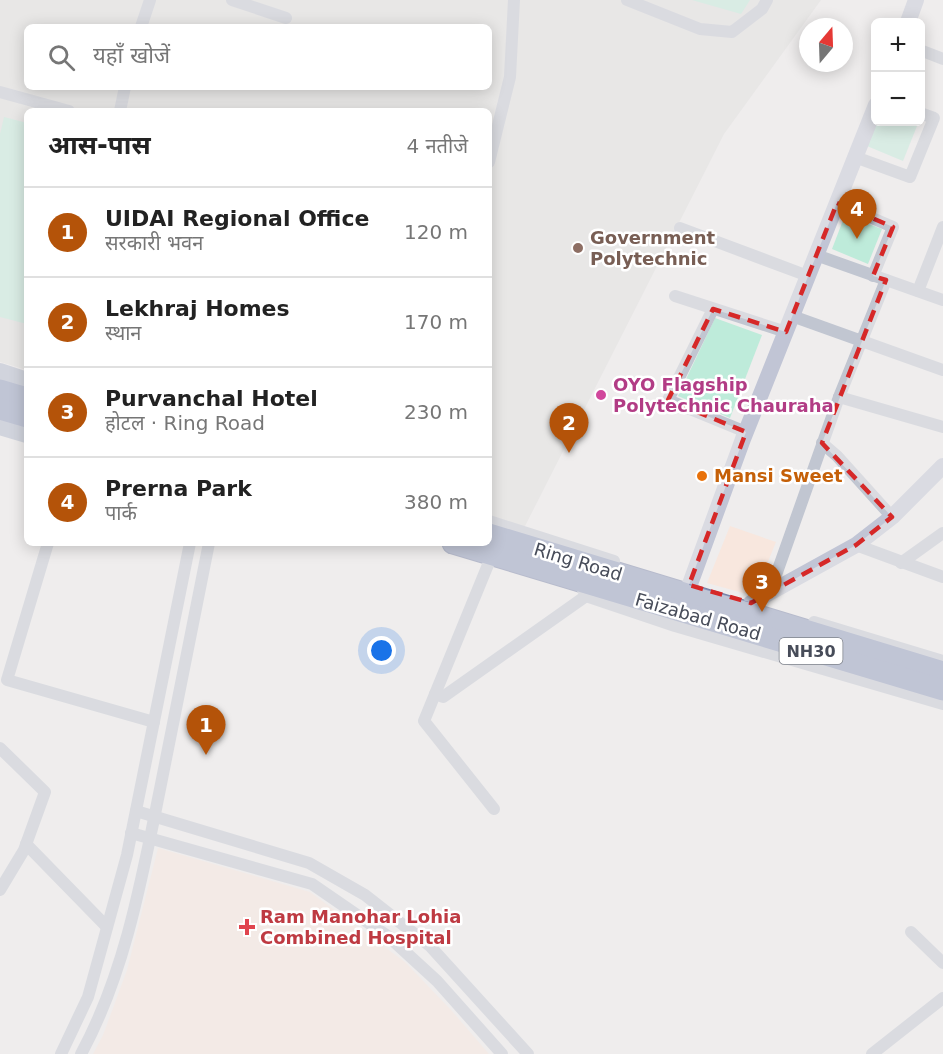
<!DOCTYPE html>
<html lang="hi">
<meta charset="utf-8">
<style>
:root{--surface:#fff;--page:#f2f2f2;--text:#222;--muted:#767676;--line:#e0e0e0;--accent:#b45309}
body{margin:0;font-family:"DejaVu Sans","Noto Sans Devanagari",sans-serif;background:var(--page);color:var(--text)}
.controls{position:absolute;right:18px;top:18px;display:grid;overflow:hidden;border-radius:9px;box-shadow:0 3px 15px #0003}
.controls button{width:54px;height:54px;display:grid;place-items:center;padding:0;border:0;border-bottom:2px solid var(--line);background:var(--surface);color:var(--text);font:30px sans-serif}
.compass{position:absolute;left:799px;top:18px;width:54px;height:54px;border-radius:50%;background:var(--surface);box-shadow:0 3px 15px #0003;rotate:19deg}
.you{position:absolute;left:382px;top:651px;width:21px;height:21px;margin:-15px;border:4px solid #fff;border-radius:50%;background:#1a73e8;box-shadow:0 0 0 9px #1a73e833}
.badge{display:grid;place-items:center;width:39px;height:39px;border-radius:50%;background:var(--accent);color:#fff;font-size:20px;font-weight:700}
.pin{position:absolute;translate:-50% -50px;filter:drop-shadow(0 2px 3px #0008)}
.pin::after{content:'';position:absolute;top:32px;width:21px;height:18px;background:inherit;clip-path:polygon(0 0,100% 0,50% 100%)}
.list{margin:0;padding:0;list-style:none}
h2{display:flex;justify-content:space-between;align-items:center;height:78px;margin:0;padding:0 24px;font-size:26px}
h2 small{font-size:20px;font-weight:400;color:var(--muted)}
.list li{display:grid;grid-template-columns:39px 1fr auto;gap:18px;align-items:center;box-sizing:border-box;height:90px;padding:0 24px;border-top:2px solid var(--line)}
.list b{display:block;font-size:22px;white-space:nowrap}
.list p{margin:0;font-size:20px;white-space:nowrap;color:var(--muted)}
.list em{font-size:20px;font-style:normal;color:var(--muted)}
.icon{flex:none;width:33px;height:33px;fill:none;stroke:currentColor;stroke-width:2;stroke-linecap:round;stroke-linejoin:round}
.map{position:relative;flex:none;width:943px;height:1054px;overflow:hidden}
.search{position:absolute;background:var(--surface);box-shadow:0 3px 15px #0003;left:24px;top:24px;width:468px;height:66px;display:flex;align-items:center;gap:15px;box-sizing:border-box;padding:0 21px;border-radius:9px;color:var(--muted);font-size:22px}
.panel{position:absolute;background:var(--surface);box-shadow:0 3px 15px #0003;left:24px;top:108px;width:468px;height:438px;border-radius:9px}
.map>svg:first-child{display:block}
.education{fill:#e0dfde;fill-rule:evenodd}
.medical{fill:#f8e7de}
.green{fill:#beebda}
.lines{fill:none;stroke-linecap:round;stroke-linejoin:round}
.highway-casing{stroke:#737fa4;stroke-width:23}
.street{stroke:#c1c6d1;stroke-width:12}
.secondary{stroke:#c1c5d5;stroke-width:16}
.primary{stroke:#aeb6ca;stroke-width:18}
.highway{stroke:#8894b9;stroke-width:21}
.marked{fill:none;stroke:#d62828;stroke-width:4.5;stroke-dasharray:12 8;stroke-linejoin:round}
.education-dot{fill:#8d6e63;stroke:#fff;stroke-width:2}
.hotel-dot{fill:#d1479c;stroke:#fff;stroke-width:2}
.food-dot{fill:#e8710a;stroke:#fff;stroke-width:2}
.health-dot{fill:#e0444e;stroke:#fff;stroke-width:2}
.labels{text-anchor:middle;stroke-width:5;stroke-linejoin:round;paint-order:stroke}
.shield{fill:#fff;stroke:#7e828b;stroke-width:1.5}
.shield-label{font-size:16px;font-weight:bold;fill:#474c59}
.education-label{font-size:18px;font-weight:bold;fill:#785e54;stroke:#fff;text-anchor:start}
.hotel-label{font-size:18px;font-weight:bold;fill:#b23c85;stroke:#fff;text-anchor:start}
.food-label{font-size:18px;font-weight:bold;fill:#c56008;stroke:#fff;text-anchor:start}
.street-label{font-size:18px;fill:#474c59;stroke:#fff}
.health-label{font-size:18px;font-weight:bold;fill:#be3a42;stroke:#fff;text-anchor:start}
</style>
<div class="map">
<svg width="943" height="1054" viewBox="0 0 943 1054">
<rect width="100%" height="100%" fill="#efeded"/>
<!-- education -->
<path class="education" d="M0,0H821L724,134L522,532L489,520V111H27V370L0,362ZM27,27H489V87H27Z"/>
<!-- medical -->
<g class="medical">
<path d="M730,526L776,542L754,596L707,583Z"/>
<path d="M158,848L310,892L405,962L452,1011L489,1054H93L103,1035L127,970Z"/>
</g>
<!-- green -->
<g class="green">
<path d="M692,0H750L741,14Z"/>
<path d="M4,117L27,123V324L0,317V134Z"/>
<path d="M876,122H904L917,126L903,161L867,146Z"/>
<path d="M845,215L882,229L868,264L832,249Z"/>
<path d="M715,318L762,335L730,418L678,396Z"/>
</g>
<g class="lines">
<defs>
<g id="highway">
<path d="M0,390L27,398"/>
<path d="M0,409L27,417"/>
<path d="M489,534L943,672"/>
<path d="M453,543L943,690"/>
</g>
</defs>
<!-- highway casing -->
<use href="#highway" class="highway-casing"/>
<!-- street -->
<g class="street">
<path d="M232,0L286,18"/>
<path d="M627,0L700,29L732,32L762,9L767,0"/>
<path d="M141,27L150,0"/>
<path d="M920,50L943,59"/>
<path d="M0,92L69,111"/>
<path d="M120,111L125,87"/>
<path d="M855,157L910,177L934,118L920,113"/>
<path d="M489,162L510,77L514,0"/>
<path d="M837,203L893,227L873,276"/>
<path d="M680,228L808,276"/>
<path d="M816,255L943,300"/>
<path d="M918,291L943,227"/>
<path d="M675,296L786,332"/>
<path d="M713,309L668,400L746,432"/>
<path d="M792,316L943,370"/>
<path d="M839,397L943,427"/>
<path d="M822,443L837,456L892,517"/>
<path d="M489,521L614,561"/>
<path d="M48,543L7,680L154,722"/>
<path d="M856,545L943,577"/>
<path d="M492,555L424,721L494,809"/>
<path d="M901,563L943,533"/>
<path d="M580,583L586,596L675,626L943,704"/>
<path d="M770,592L839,397L886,280"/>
<path d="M814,622L943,661"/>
<path d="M435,694L443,697L586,596"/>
<path d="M0,748L45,792L24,850L0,890"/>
<path d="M136,811L309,863L365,895L430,946L528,1054"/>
<path d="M131,833L312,884L389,937L437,981L502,1054"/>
<path d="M26,844L107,927"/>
<path d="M911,932L943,963"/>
<path d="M61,1054L88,997L127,855L190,543"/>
<path d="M81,1054C125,973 142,878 160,789C176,707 193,625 209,543"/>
<path d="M872,1054L943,998"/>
</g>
<!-- secondary -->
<g class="secondary">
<path d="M908,22L916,0"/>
<path d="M686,595L743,439L876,105"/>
<path d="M751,603L856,545L892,517L943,466"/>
</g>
<!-- primary -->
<g class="primary">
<path d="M0,372L27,381"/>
<path d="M0,426L27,434"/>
</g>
<!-- highway -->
<use href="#highway" class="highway"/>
</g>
<!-- marked area -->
<path d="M0 0H943V1054H0ZM837,203L893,227L873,276L886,280L822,443L892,517L856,545L751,603L689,585L746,432L668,400L713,309L786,332Z" fill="#efeded" fill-opacity=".55" fill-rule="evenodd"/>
<path class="marked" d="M837,203L893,227L873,276L886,280L822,443L892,517L856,545L751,603L689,585L746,432L668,400L713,309L786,332Z"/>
<!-- markers -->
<circle class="education-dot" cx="578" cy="248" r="6"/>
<circle class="hotel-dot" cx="601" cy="395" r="6"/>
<circle class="food-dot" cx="702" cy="476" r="6"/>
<path class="health-dot" d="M244 918h6v6h6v6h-6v6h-6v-6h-6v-6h6z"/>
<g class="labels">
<!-- shield labels -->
<rect class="shield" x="779.5" y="638" width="63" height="26" rx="4.5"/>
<g class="shield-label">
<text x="811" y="657">NH30</text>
</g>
<!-- education labels -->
<g class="education-label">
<text x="590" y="244">Government<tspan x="590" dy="21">Polytechnic</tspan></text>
</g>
<!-- hotel labels -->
<g class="hotel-label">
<text x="613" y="391">OYO Flagship<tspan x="613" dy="21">Polytechnic Chauraha</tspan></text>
</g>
<!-- food labels -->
<g class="food-label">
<text x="714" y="482">Mansi Sweet</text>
</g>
<!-- street labels -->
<g class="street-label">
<text transform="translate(578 562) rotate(17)" y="6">Ring Road</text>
<text transform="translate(698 617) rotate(16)" y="6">Faizabad Road</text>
</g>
<!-- health labels -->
<g class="health-label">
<text x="260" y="923">Ram Manohar Lohia<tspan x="260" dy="21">Combined Hospital</tspan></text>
</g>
</g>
</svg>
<div class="controls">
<button>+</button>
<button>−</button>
</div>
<svg class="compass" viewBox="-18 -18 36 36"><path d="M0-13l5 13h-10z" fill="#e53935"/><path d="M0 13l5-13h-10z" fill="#767676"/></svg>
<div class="you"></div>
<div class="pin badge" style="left:206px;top:755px">1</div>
<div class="pin badge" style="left:569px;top:453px">2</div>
<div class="pin badge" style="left:762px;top:612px">3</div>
<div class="pin badge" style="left:857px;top:239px">4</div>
<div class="search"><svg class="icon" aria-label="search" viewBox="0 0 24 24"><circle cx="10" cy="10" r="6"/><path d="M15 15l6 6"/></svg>यहाँ खोजें</div>
<section class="panel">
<h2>आस-पास<small>4 नतीजे</small></h2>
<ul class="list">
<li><span class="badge">1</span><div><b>UIDAI Regional Office</b><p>सरकारी भवन</p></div><em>120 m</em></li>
<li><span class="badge">2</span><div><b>Lekhraj Homes</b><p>स्थान</p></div><em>170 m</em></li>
<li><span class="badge">3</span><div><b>Purvanchal Hotel</b><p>होटल · Ring Road</p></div><em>230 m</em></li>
<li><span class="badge">4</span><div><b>Prerna Park</b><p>पार्क</p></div><em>380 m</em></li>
</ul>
</section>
</div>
